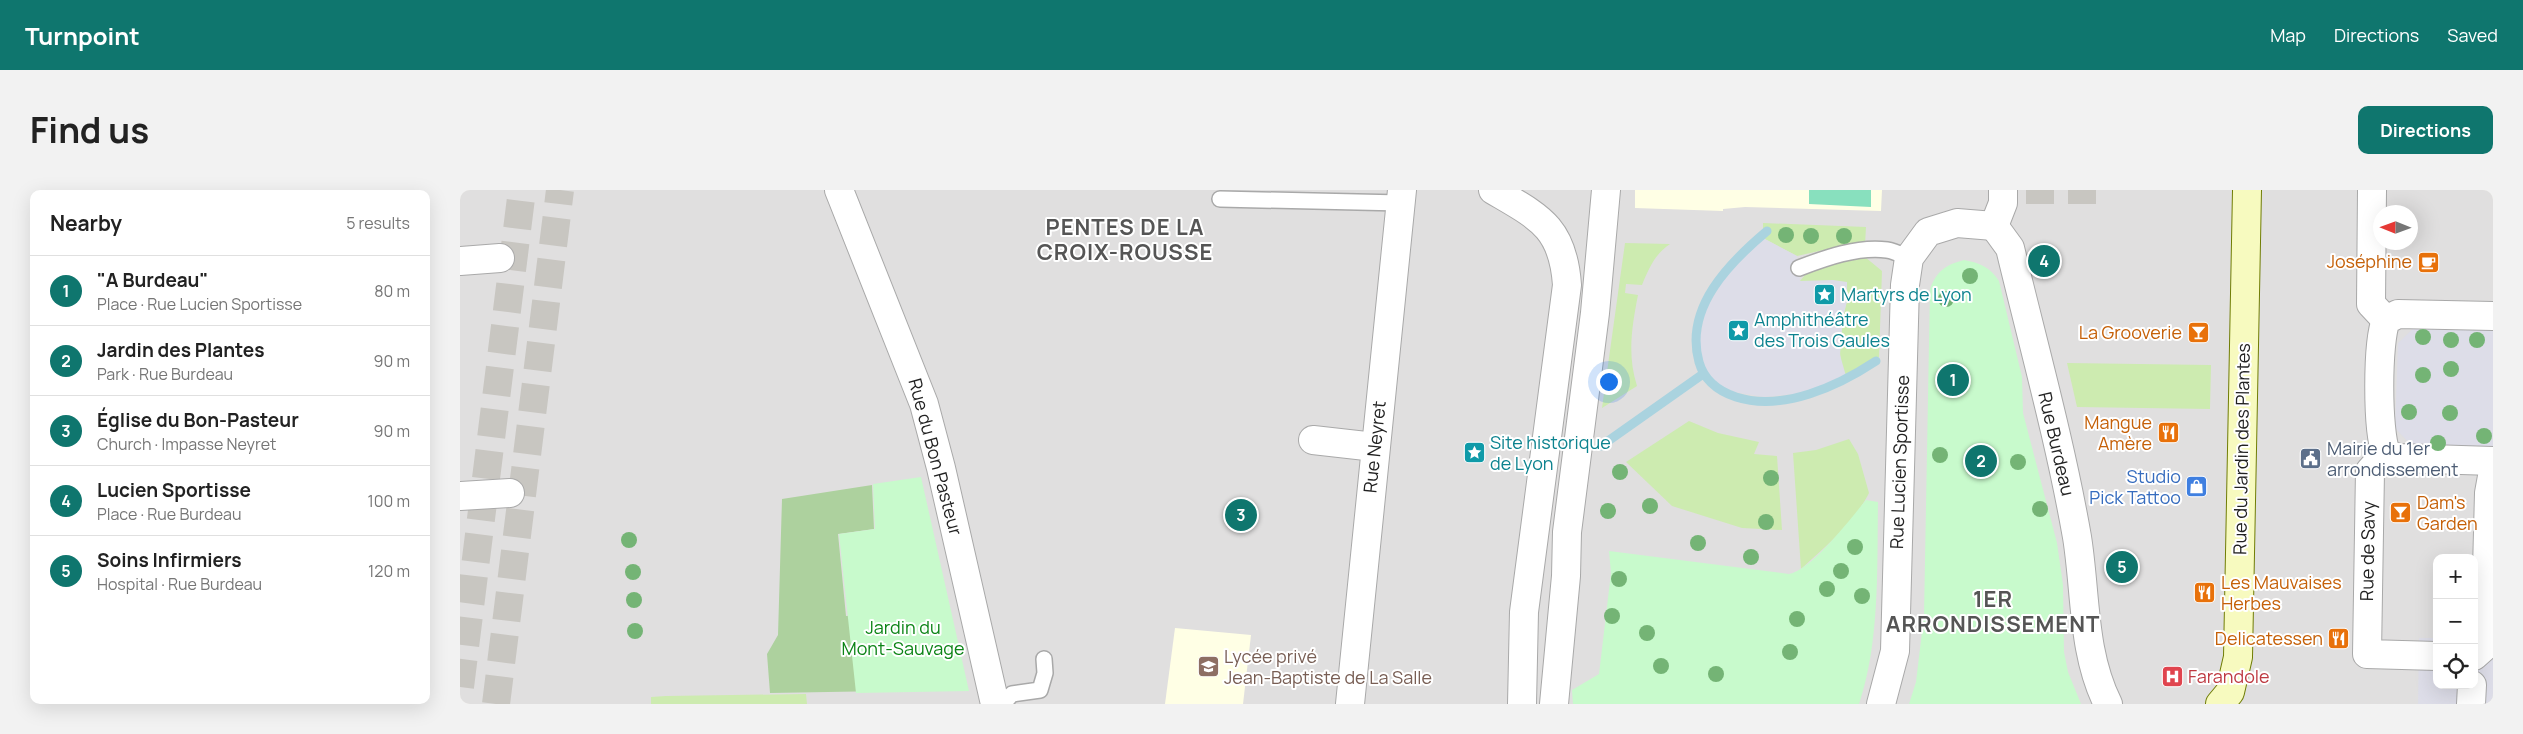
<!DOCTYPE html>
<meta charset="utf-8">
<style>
:root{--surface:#fff;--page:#f2f2f2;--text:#222;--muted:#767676;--line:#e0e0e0;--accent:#0f766e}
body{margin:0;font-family:Manrope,sans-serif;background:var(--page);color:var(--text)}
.controls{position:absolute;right:15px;bottom:15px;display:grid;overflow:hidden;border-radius:10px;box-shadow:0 5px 20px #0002}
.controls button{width:45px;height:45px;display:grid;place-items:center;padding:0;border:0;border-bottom:1px solid var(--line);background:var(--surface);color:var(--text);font:25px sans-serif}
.compass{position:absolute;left:1913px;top:15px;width:45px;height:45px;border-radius:50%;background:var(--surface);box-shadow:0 5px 20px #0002;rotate:271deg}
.you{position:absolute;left:1148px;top:191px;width:18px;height:18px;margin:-12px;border:4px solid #fff;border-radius:50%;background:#1a73e8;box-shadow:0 0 0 8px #1a73e833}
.badge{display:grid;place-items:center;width:32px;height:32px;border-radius:50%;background:var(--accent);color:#fff;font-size:16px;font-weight:700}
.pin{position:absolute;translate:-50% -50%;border:2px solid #fff;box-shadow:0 1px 5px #0006}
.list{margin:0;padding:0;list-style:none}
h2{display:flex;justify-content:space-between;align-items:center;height:65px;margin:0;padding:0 20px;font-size:21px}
h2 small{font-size:16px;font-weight:400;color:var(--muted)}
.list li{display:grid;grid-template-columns:32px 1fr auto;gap:15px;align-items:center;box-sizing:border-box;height:70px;padding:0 20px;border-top:1px solid var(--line)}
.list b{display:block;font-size:19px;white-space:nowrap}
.list p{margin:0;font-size:16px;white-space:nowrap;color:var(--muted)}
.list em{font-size:16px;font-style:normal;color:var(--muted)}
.icon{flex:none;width:28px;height:28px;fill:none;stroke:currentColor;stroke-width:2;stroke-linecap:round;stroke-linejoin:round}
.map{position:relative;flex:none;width:2033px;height:514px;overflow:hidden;border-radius:10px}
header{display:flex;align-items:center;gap:30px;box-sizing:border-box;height:70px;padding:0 25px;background:var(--accent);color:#fff}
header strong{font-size:24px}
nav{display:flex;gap:28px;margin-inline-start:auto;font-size:18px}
.intro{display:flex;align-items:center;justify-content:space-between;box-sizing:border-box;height:120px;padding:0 30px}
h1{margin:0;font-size:35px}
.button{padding:12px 22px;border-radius:10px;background:var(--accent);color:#fff;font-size:18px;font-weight:700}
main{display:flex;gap:30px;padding:0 30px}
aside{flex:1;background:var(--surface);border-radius:10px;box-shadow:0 5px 20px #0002}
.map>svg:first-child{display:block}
.residential{fill:#e0dfdf;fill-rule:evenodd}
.education{fill:#ffffe5}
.grass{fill:#cdebb0}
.forest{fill:#add19e}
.park{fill:#c8facc}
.pitch{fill:#88e0be}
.plaza{fill:#dddde8}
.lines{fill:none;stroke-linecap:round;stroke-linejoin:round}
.stream{stroke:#aad3df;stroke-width:9}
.secondary-tunnel{stroke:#c8c6c1;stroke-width:28;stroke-dasharray:28 14;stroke-linecap:butt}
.primary-tunnel{stroke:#c8c6c1;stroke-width:28;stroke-dasharray:28 14;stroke-linecap:butt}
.lane-casing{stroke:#a9a9a9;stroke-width:18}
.street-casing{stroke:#a9a9a9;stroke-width:30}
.secondary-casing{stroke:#707d05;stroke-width:30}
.lane{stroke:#fff;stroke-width:15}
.street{stroke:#fff;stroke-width:28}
.secondary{stroke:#f7fabf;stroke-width:28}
.tree{fill:#74b475}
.labels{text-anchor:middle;stroke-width:4;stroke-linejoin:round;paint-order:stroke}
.food-label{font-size:18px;fill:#c56008;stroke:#fff;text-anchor:end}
.culture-label{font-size:18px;fill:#0d838f;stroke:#fff;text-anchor:start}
.street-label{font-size:18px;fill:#222;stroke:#fff}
.service-label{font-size:18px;fill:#4e5e75;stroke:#fff;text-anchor:start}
.shop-label{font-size:18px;fill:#366cbe;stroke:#fff;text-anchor:end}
.park-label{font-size:18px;fill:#0c8416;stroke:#fff}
.education-label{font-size:18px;fill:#785e54;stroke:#fff;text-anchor:start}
.health-label{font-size:18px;fill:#be3a42;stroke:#fff;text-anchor:start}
.district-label{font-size:22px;font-weight:bold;letter-spacing:1px;fill:#555;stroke:#fff}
</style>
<header>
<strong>Turnpoint</strong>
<nav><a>Map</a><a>Directions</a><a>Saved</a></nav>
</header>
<div class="intro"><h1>Find us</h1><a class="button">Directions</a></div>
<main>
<aside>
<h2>Nearby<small>5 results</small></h2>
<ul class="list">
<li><span class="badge">1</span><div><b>&quot;A Burdeau&quot;</b><p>Place · Rue Lucien Sportisse</p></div><em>80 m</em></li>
<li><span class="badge">2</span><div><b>Jardin des Plantes</b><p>Park · Rue Burdeau</p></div><em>90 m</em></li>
<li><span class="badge">3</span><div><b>Église du Bon-Pasteur</b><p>Church · Impasse Neyret</p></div><em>90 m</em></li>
<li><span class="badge">4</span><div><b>Lucien Sportisse</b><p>Place · Rue Burdeau</p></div><em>100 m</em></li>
<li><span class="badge">5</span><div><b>Soins Infirmiers</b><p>Hospital · Rue Burdeau</p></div><em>120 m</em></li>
</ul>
</aside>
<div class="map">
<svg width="2033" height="514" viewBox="0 0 2033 514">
<rect width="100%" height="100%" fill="#f2efe9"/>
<!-- residential -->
<path class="residential" d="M0,0H2033V514H0ZM1920,22H1950V52H1920ZM1977,368H2014V495H1977Z"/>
<!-- education -->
<g class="education">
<path d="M1175,0H1422L1421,21L1285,17L1263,19V21L1175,18Z"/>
<path d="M715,438L791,445L783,514H705Z"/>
</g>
<!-- grass -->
<g class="grass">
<path d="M1303,33L1406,37L1405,55L1377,57L1337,66L1303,48Z"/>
<path d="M1165,53L1210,54C1195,64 1189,78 1182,95L1166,94L1165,103L1178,105C1172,136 1167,165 1177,196L1142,218Z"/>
<path d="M1405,67L1422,81L1419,167L1386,186C1375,163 1381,134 1387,111L1354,91H1340L1349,80Z"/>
<path d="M1607,173L1751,175L1750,219L1617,217Z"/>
<path d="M1229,231L1258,243L1299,252L1294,264L1317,266L1322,340L1282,338L1212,316L1166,272Z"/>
<path d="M1389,249L1398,264L1409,303C1395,332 1365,357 1341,379L1333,263L1356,260Z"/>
<path d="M346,504L347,514H191V507L206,506Z"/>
</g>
<!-- forest -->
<path class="forest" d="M412,295L414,339L378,344L386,426L419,424L426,501L310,503L307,464L318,445L322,309Z"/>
<!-- park -->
<g class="park">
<path d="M1504,70C1520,73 1530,77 1539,91L1562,187L1563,223L1597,353L1603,395L1604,462L1608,482L1621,514H1449L1456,492L1464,425L1470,99C1477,81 1485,75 1504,70Z"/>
<path d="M461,287L509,501L396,503L379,344L415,339L413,294Z"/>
<path d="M1406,310L1418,312C1417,377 1420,452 1399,514H1113L1112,500L1139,484L1151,383L1149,361L1329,384C1352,380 1390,329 1406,310Z"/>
</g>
<!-- pitch -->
<path class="pitch" d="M1349,0H1411V17L1349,14Z"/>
<!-- plaza -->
<g class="plaza">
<path d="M1303,48L1337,66L1340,91L1373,90L1387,92V111L1383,127L1380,165L1386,186L1343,203L1304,207L1275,202L1261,196L1246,182L1239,153L1245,121L1267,84Z"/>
<path d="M1957,135L2033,136V260L1953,257L1935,238L1938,153Z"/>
<path d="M1959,448H1977V495H2014V449H2033V514H1958Z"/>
</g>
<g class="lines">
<!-- stream -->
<g class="stream">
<path d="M1307,41C1269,73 1224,118 1239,172C1244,190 1258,201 1276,207C1323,222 1378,196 1416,171"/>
<path d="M1141,256L1243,184"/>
</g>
<!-- secondary-tunnel -->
<path class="secondary-tunnel" d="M1566,0H1646"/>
<!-- primary-tunnel -->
<g class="primary-tunnel">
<path d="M0,497L62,0"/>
<path d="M36,514L100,0"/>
</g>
<defs>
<g id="lane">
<path d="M760,9L941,13"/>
<path d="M1339,78C1365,68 1398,56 1427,60C1434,61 1442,65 1449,68"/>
<path d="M543,514L552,504L580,500L585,483L584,469"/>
</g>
<g id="street">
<path d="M379,0L464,214L481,278L535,514"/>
<path d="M1033,0C1079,27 1103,37 1107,95L1064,422L1062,514"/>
<path d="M1912,0L1911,114L1926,130"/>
<path d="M1534,36L1550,58C1573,154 1600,250 1617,347C1626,403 1622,462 1648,514"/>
<path d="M1534,36L1543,13V0"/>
<path d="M0,71L40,68"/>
<path d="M2033,126L1938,124L1926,130C1917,152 1917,241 1926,263L1938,268L2033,271"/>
<path d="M853,250L915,257"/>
<path d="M1926,263L1910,281L1907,464L1977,466"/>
<path d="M0,306L50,303"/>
<path d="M2014,466L2025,456L2029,303L2033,281"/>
<path d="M890,514L942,0"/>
<path d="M1094,514L1106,386L1107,342L1135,123L1146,0"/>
<path d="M1421,514L1435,461L1445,95L1449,68L1468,42L1497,33L1534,36"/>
<path d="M2011,514L2012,495"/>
</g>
<path id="secondary" d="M1760,514L1770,502L1778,467L1787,0"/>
</defs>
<!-- lane casing -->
<use href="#lane" class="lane-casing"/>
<!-- street casing -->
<use href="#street" class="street-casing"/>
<!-- secondary casing -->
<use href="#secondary" class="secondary-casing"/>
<!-- lane -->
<use href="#lane" class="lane"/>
<!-- street -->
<use href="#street" class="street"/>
<!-- secondary -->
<use href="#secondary" class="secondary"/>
</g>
<!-- trees -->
<g class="tree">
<circle cx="1326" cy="45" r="8"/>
<circle cx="1351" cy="46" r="8"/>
<circle cx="1384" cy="46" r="8"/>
<circle cx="1510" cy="86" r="8"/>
<circle cx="1486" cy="109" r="8"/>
<circle cx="1963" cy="147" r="8"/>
<circle cx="1991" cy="150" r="8"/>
<circle cx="2017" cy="150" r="8"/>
<circle cx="1991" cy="179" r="8"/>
<circle cx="1963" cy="185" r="8"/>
<circle cx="1949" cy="222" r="8"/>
<circle cx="1990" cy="223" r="8"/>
<circle cx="2024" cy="246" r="8"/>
<circle cx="1978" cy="253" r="8"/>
<circle cx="1480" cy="265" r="8"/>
<circle cx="1558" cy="272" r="8"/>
<circle cx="1160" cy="282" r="8"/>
<circle cx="1311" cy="288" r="8"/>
<circle cx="1190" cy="316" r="8"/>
<circle cx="1580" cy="319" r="8"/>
<circle cx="1148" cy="321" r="8"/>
<circle cx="1306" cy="332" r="8"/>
<circle cx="169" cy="350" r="8"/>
<circle cx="1238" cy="353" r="8"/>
<circle cx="1395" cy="357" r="8"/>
<circle cx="1291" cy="367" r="8"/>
<circle cx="1381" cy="381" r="8"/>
<circle cx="173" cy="382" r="8"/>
<circle cx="1159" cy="389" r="8"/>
<circle cx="1367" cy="399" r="8"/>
<circle cx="1402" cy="406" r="8"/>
<circle cx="174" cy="410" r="8"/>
<circle cx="1152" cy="426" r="8"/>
<circle cx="1337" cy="429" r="8"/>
<circle cx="175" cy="441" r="8"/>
<circle cx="1187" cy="443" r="8"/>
<circle cx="1330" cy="462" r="8"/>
<circle cx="1201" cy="476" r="8"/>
<circle cx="1256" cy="484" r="8"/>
</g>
<!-- icons -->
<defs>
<symbol id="cafe-square" viewBox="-11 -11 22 22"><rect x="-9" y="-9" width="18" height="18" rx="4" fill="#e8710a" stroke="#fff"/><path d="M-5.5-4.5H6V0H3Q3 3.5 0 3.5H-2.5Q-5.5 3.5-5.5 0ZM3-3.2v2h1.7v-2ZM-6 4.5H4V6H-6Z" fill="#fff"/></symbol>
<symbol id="sight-square" viewBox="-11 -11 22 22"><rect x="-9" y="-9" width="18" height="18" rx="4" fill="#0f9aa8" stroke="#fff"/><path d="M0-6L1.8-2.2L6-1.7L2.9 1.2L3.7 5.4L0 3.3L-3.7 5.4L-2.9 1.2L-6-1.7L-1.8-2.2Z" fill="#fff"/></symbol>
<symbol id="bar-square" viewBox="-11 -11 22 22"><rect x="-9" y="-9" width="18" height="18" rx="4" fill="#e8710a" stroke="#fff"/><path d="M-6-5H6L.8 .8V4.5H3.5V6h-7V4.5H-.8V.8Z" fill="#fff"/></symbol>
<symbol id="restaurant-square" viewBox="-11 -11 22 22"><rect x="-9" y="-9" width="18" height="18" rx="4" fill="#e8710a" stroke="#fff"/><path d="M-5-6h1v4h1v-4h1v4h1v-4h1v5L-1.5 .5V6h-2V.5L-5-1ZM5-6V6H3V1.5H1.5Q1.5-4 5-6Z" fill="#fff"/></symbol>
<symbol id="civic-square" viewBox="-11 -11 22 22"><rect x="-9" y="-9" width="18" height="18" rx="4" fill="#5c6f8a" stroke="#fff"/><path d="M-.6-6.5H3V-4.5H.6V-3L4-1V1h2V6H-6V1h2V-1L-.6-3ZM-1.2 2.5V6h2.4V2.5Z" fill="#fff"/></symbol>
<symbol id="shop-square" viewBox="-11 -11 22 22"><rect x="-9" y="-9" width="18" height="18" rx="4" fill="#3f7fe0" stroke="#fff"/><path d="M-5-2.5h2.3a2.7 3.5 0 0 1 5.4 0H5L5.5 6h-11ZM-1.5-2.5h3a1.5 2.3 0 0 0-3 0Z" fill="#fff"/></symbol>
<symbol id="school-square" viewBox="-11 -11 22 22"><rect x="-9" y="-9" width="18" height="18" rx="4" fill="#8d6e63" stroke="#fff"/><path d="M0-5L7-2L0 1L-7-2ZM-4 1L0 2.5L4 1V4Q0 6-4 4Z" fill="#fff"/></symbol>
<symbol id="hospital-square" viewBox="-11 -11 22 22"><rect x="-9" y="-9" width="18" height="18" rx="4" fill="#e0444e" stroke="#fff"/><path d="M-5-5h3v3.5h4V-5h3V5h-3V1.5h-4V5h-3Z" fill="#fff"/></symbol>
</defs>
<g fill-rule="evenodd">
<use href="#cafe-square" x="1956" y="60" width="25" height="25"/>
<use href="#sight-square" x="1352" y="92" width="25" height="25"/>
<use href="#sight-square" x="1266" y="128" width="25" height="25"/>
<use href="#bar-square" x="1726" y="130" width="25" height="25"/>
<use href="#restaurant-square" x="1696" y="230" width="25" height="25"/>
<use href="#sight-square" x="1002" y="250" width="25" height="25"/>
<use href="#civic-square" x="1838" y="256" width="25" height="25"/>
<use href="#shop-square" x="1724" y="284" width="25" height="25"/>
<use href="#bar-square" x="1928" y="310" width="25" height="25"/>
<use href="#restaurant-square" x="1732" y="390" width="25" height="25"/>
<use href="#restaurant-square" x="1866" y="436" width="25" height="25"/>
<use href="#school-square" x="736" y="464" width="25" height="25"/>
<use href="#hospital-square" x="1700" y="474" width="25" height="25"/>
</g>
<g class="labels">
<!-- food labels -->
<g class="food-label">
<text x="1952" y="78">Joséphine</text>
<text x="1722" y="149">La Grooverie</text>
<text x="1692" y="239">Mangue<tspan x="1692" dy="21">Amère</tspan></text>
<text x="1957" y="319" text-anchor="start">Dam's<tspan x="1957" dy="21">Garden</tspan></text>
<text x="1761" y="399" text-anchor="start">Les Mauvaises<tspan x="1761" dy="21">Herbes</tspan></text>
<text x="1863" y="455">Delicatessen</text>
</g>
<!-- culture labels -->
<g class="culture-label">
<text x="1381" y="111">Martyrs de Lyon</text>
<text x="1294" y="136">Amphithéâtre<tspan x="1294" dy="21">des Trois Gaules</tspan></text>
<text x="1030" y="259">Site historique<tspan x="1030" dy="21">de Lyon</tspan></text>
</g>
<!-- street labels -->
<g class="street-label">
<text transform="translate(1596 254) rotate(77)" y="6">Rue Burdeau</text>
<text transform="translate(915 257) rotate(-84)" y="6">Rue Neyret</text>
<text transform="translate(1782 259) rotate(-89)" y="6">Rue du Jardin des Plantes</text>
<text transform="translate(475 267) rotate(75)" y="6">Rue du Bon Pasteur</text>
<text transform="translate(1440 272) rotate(-88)" y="6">Rue Lucien Sportisse</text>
<text transform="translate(1908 361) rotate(-89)" y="6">Rue de Savy</text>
</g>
<!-- service labels -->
<g class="service-label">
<text x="1867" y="265">Mairie du 1er<tspan x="1867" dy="21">arrondissement</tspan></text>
</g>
<!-- shop labels -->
<g class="shop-label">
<text x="1721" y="293">Studio<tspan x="1721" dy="21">Pick Tattoo</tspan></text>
</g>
<!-- park labels -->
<g class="park-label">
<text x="443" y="444">Jardin du<tspan x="443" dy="21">Mont-Sauvage</tspan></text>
</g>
<!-- education labels -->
<g class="education-label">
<text x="764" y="473">Lycée privé<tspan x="764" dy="21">Jean-Baptiste de La Salle</tspan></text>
</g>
<!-- health labels -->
<g class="health-label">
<text x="1728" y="493">Farandole</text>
</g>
<!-- district labels -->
<g class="district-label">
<text x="665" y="45">PENTES DE LA<tspan x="665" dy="25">CROIX-ROUSSE</tspan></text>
<text x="1533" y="417">1ER<tspan x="1533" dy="25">ARRONDISSEMENT</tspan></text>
</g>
</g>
</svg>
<div class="controls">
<button>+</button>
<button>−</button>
<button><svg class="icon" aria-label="locate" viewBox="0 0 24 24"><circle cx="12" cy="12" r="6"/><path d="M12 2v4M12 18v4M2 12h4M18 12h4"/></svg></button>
</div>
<svg class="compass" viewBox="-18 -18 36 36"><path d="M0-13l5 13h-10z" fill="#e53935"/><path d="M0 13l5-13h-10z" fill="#767676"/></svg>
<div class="you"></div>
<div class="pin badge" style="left:1493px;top:190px">1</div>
<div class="pin badge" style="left:1521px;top:271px">2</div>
<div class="pin badge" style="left:781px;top:325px">3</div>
<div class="pin badge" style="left:1584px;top:71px">4</div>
<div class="pin badge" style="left:1662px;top:377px">5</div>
</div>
</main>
